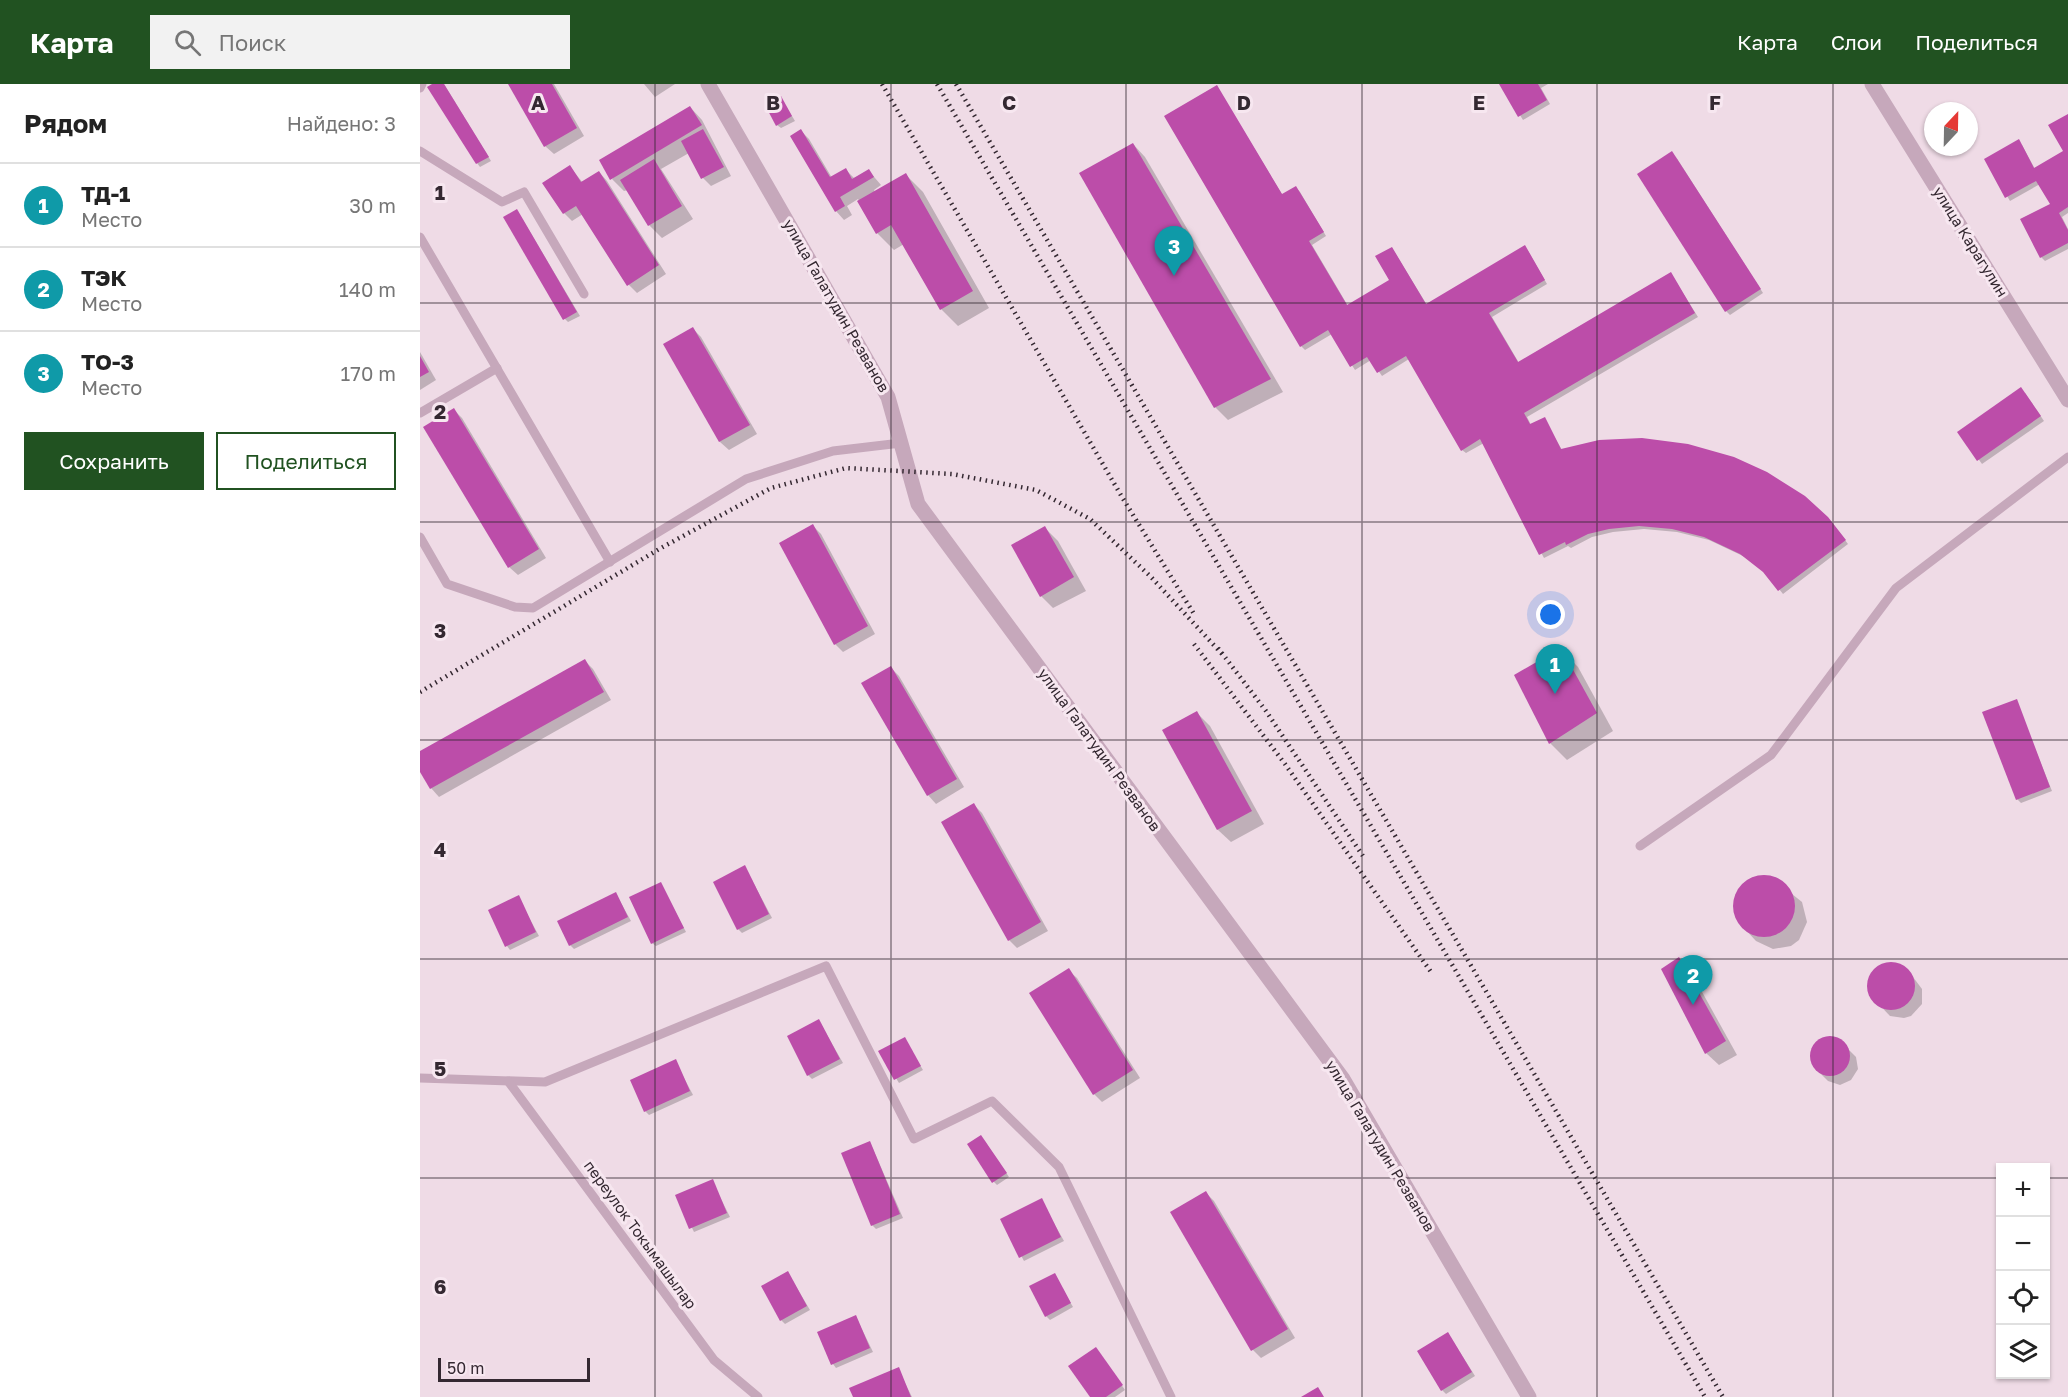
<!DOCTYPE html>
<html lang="ru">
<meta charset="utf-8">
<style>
:root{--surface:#fff;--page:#f2f2f2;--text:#222;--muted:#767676;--line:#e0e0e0;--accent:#215221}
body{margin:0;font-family:"Golos Text",sans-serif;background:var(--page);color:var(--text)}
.controls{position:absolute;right:18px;bottom:18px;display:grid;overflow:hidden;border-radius:0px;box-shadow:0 2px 4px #0004}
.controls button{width:54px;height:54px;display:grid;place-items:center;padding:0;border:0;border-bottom:2px solid var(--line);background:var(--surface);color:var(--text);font:30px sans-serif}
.compass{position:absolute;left:1504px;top:18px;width:54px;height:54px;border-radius:50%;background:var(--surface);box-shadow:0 2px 4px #0004;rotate:22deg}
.scale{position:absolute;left:18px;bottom:15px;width:152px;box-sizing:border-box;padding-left:6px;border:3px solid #342831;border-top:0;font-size:16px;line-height:21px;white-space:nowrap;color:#342831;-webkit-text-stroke:4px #f7e7f0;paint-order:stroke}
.you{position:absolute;left:1131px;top:531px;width:21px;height:21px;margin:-15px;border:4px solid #fff;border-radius:50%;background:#1a73e8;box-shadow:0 0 0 9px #1a73e833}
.badge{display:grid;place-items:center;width:39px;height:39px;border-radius:50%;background:var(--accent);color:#fff;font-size:20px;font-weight:700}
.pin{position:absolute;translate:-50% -50px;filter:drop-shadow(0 2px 3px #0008)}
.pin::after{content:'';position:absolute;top:32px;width:21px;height:18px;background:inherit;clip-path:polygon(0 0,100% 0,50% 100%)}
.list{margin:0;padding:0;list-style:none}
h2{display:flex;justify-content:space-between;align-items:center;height:78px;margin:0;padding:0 24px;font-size:26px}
h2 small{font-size:20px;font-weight:400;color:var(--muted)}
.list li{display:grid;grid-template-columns:39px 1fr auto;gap:18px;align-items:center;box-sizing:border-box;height:84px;padding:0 24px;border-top:2px solid var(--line)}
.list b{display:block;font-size:22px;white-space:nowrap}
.list p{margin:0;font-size:20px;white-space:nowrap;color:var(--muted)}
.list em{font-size:20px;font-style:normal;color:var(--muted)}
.actions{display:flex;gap:12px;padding:18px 24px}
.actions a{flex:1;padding:14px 0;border:2px solid var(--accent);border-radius:0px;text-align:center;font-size:21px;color:var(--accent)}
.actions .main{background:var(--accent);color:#fff}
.icon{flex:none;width:33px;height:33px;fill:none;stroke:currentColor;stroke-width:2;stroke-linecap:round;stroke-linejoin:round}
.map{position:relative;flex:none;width:1648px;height:1313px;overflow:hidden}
header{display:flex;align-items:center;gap:36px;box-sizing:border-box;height:84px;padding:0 30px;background:var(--accent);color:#fff}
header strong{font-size:28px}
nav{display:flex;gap:33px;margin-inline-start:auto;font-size:21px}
.search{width:420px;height:54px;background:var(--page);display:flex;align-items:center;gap:15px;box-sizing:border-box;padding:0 21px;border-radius:0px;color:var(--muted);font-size:22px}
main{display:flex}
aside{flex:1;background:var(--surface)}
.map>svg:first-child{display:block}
.shadow{fill:#0003}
.building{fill:#bc4da9}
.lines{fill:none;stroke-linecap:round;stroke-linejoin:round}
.service{stroke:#c6a8bb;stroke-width:9}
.minor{stroke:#c6a8bb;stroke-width:15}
.tertiary{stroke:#c6a8bb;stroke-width:15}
.rail{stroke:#342831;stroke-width:4.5;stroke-dasharray:1.5 4.5;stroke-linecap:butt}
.grid{fill:none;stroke:#342831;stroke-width:1.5;stroke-opacity:0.55}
.labels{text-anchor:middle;stroke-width:6;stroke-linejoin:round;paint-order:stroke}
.street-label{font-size:15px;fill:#342831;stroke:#f7e7f0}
.grid-label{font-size:20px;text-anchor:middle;font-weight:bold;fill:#342831;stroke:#f7e7f0;stroke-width:6;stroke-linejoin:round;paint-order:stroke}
</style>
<header>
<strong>Карта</strong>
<div class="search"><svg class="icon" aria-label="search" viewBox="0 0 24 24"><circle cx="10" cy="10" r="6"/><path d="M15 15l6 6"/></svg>Поиск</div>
<nav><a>Карта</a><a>Слои</a><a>Поделиться</a></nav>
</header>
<main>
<aside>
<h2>Рядом<small>Найдено: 3</small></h2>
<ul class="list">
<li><span class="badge" style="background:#0f9aa8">1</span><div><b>ТД-1</b><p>Место</p></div><em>30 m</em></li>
<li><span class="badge" style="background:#0f9aa8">2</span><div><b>ТЭК</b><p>Место</p></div><em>140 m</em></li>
<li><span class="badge" style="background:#0f9aa8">3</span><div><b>ТО-3</b><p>Место</p></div><em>170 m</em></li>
</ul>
<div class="actions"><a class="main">Сохранить</a><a>Поделиться</a></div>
</aside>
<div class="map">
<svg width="1648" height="1313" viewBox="0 0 1648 1313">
<rect width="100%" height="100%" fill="#efdbe6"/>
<!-- shadow -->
<g class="shadow">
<path d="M15,0H24L71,77L60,83L57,79Z"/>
<path d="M90,0H134L164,52L134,70L125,62Z"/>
<path d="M224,0H255L235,13Z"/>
<path d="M1081,0H1128L1121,4L1130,20L1103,36Z"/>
<path d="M797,3L863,112L876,104L880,108L906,152L892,161L928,222L971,197L972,164L1007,221L1108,167L1127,200L1072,233L1099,279L1251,190L1278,233L1107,333L1111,341L1124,335L1142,366L1412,439L1428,460L1363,510L1346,489L1325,473L1289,456L1257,448L1224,445L1193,448L1172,453L1151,464L1148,462L1124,474L1064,359L1046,369L1042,366L989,275L962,292L951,276L935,286L912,250L885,266L881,262Z"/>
<path d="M361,14L375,37L361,44L357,41Z"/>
<path d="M270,23L282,36L311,92L291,102L283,94L269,69L241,85L273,135L242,154L229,141L208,106L204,107L192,95Z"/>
<path d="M1648,31V129L1642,133L1648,145V165L1625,177L1621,173L1632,120L1620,100L1590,117L1566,76L1602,61L1615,85L1645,68Z"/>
<path d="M381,47L389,55L412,94L426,86L434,94L449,87L461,101L454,106L455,108L486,91L503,108L569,224L538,242L521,225L484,160L474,166L457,149L438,115L427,122L432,131L424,136L416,127L372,53Z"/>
<path d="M713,60L725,73L863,308L808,336L795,323Z"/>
<path d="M1256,73L1343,209L1310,231L1306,227Z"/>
<path d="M150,83L163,99L179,88L187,97L246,190L217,209L209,201L163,130L152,137L144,129Z"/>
<path d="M100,131L160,232L148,238L145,235Z"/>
<path d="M273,245L281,253L337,350L309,366L300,358L245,261Z"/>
<path d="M0,268L16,296L0,306Z"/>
<path d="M1605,309L1624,337L1562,380L1539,348Z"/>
<path d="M34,326L42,334L126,474L98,491L89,483Z"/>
<path d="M393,442L401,450L455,550L423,568L415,560Z"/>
<path d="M625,444L638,457L666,507L633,524L621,512Z"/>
<path d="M1141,566L1158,583L1193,647L1147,676L1130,659Z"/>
<path d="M165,577L173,585L191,616L19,713L11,704L0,685V669Z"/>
<path d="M471,584L479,592L544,703L516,720L508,711L443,600Z"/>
<path d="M1596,617L1632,707L1601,719L1597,715Z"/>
<path d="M777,629L790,642L844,740L811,758L798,746Z"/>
<path d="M554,721L562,729L628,847L597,864L589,856Z"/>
<path d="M325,783L352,834L322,849L318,845Z"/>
<path d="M1351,793L1382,818L1387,838L1379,856L1371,862L1353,865L1336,857L1323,843L1317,836L1314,817L1323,800L1331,794Z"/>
<path d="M241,800L266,848L236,862L232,859Z"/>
<path d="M196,810L211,837L154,865L150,861Z"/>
<path d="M98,813L119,852L90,866L87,862Z"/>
<path d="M1258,875L1271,888L1317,971L1299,981L1286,969Z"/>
<path d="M1477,880L1490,889L1502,905V920L1491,932L1484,934L1470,932L1451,912L1449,905L1452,891L1462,881Z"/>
<path d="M648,886L657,894L720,994L682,1018L674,1010Z"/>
<path d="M399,937L423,979L392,995L388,991Z"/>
<path d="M1406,954L1418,955L1436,973L1438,985L1431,996L1420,1001L1408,997L1399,988L1391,972L1395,960Z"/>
<path d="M484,955L503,986L479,999L460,968Z"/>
<path d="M255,977L273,1011L229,1031L225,1027Z"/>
<path d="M564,1056L589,1093L577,1101L574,1098Z"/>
<path d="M450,1058L483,1134L456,1145L452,1141Z"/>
<path d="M292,1097L310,1133L274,1148L257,1112Z"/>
<path d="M786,1109L794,1117L875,1254L841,1274L833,1266Z"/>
<path d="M621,1116L644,1157L604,1177L582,1136Z"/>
<path d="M368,1189L390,1226L365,1240L361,1236Z"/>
<path d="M634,1190L653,1223L630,1236L626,1232Z"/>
<path d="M436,1233L453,1268L416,1284L413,1280Z"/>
<path d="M1031,1254L1055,1292L1026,1310L1022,1306Z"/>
<path d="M679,1269L705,1306L695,1313H672Z"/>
<path d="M478,1285L492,1313H435Z"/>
</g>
<!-- building -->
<g class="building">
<path d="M12,0H24L69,73L56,80L7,3Z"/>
<path d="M88,0H132L157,44L124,63Z"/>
<path d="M1079,0H1118L1127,16L1098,33Z"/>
<path d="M797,1L862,110L876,102L904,148L889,157L927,221L969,196L955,172L972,163L1006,220L1105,161L1125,196L1069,229L1098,278L1251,188L1275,229L1104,329L1110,340L1125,333L1141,365L1179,356L1222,354L1268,360L1314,373L1347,388L1385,412L1408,433L1426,456L1358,507L1343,488L1320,470L1284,453L1252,445L1219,442L1189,445L1168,450L1146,461L1145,458L1119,471L1060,355L1041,367L986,272L957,289L947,273L930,283L908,246L880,263L744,32Z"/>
<path d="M361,12L372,32L356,42L345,21Z"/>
<path d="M270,22L282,41L190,96L179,76Z"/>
<path d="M1648,30V123L1639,129L1648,146V159L1620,174L1600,135L1630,120L1616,97L1585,114L1564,75L1599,55L1614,84L1643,67L1628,41Z"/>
<path d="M283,45L304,83L281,95L261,57Z"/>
<path d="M381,45L410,93L426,84L432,95L449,85L454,93L420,113L425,122L415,128L370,52Z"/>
<path d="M713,59L851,295L794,324L659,89Z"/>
<path d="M1252,67L1341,205L1305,228L1217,90Z"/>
<path d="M234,75L262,122L228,142L200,96Z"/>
<path d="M150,81L161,98L179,87L239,181L207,202L156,122L143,130L122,99Z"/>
<path d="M486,89L553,207L520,226L471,141L456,150L437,117Z"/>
<path d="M97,125L157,228L143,236L83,133Z"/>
<path d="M273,243L330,341L299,358L243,260Z"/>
<path d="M0,272L9,288L0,293Z"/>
<path d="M1601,303L1621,332L1557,377L1537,348Z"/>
<path d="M34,324L119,465L88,484L3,343Z"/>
<path d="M393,440L448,542L414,561L359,459Z"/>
<path d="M625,442L654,493L620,513L591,461Z"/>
<path d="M1141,564L1177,629L1129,660L1094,591Z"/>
<path d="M165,575L184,608L10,705L0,688V667Z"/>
<path d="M471,582L537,695L507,712L441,599Z"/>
<path d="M1597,615L1630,703L1596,716L1562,628Z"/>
<path d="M777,627L832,727L797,746L742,646Z"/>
<path d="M554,719L621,838L588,857L521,738Z"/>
<path d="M325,781L349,830L317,846L293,798Z"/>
<circle cx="1344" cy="822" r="31"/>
<path d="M241,798L264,844L231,860L209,813Z"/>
<path d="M196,808L208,833L149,862L137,837Z"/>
<path d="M99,811L116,848L85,863L68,826Z"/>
<path d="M1259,873L1306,957L1285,970L1241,885Z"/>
<circle cx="1471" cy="902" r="24"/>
<path d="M649,884L713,986L673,1011L609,909Z"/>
<path d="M399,935L420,975L387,992L367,952Z"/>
<circle cx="1410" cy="972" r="20"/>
<path d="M485,953L501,982L474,996L458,967Z"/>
<path d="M256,975L270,1007L224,1028L210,996Z"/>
<path d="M561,1051L587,1089L572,1099L547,1060Z"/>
<path d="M450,1057L480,1130L451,1142L421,1069Z"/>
<path d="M293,1095L307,1129L269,1145L255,1111Z"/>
<path d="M786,1107L868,1245L831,1267L750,1128Z"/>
<path d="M622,1114L641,1153L599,1174L580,1135Z"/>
<path d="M368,1187L387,1222L360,1237L341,1202Z"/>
<path d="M635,1189L651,1219L625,1233L609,1202Z"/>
<path d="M436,1231L450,1264L411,1281L397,1248Z"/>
<path d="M1028,1248L1052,1288L1021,1307L997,1267Z"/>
<path d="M676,1263L703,1301L686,1313H670L648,1282Z"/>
<path d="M479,1283L491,1313H433L429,1304Z"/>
<path d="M898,1303L904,1313H881Z"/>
</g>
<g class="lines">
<!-- service -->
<g class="service">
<path d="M0,4L2,0"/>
<path d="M0,67L82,118L104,108L164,210"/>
<path d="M0,153L190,478"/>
<path d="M0,329L77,284"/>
<path d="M0,453L27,500L95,523L113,524L326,395L413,367L481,359"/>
<path d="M1220,762L1351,671L1476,504L1648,373"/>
<path d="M0,994L125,998L406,882L494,1055L572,1017L639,1083L751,1313"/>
<path d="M88,997L294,1276L338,1313"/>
</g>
<!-- minor -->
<path class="minor" d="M1452,0L1648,316"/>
<!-- tertiary -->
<path class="tertiary" d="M288,0L468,313L498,420L923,995L1109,1313"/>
<!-- rail -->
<g class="rail">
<path d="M462,0L702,413L774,530"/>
<path d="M517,0L1285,1313"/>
<path d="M536,0L1303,1313"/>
<path d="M774,560L865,680L1011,888"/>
<path d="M798,564L846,627L945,775"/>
<path d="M0,608L241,464L351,404L426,384L532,390L616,406L670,435L731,493L803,571"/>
</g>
</g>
<!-- grid -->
<path class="grid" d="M235,0V1313M471,0V1313M706,0V1313M942,0V1313M1177,0V1313M1413,0V1313M0,219H1648M0,438H1648M0,656H1648M0,875H1648M0,1094H1580M1626,1094H1648"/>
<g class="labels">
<!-- street labels -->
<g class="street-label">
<text transform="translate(1550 158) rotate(58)" y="5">улица Карагулин</text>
<text transform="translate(416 222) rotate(60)" y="5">улица Галатудин Резванов</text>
<text transform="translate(679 666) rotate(54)" y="5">улица Галатудин Резванов</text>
<text transform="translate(960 1062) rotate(59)" y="5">улица Галатудин Резванов</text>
<text transform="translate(220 1151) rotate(54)" y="5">переулок Токымашылар</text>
</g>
</g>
<g class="grid-label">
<text x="118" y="26">A</text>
<text x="353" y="26">B</text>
<text x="589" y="26">C</text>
<text x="824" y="26">D</text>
<text x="1059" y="26">E</text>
<text x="1295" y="26">F</text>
<text x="20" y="116">1</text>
<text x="20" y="335">2</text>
<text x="20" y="554">3</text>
<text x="20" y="773">4</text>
<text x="20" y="992">5</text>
<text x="20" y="1210">6</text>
</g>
</svg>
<div class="controls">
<button>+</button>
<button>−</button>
<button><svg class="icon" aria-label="locate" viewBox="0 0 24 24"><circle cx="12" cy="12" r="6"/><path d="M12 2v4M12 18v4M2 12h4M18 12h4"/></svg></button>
<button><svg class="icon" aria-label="layers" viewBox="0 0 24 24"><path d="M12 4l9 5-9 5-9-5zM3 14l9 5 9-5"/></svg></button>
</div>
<svg class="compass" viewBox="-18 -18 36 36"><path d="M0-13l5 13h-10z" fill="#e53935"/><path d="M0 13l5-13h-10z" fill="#767676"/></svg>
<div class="scale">50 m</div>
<div class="you"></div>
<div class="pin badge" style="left:1135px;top:610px;background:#0f9aa8">1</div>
<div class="pin badge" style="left:1273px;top:921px;background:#0f9aa8">2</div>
<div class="pin badge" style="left:754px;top:192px;background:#0f9aa8">3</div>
</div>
</main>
